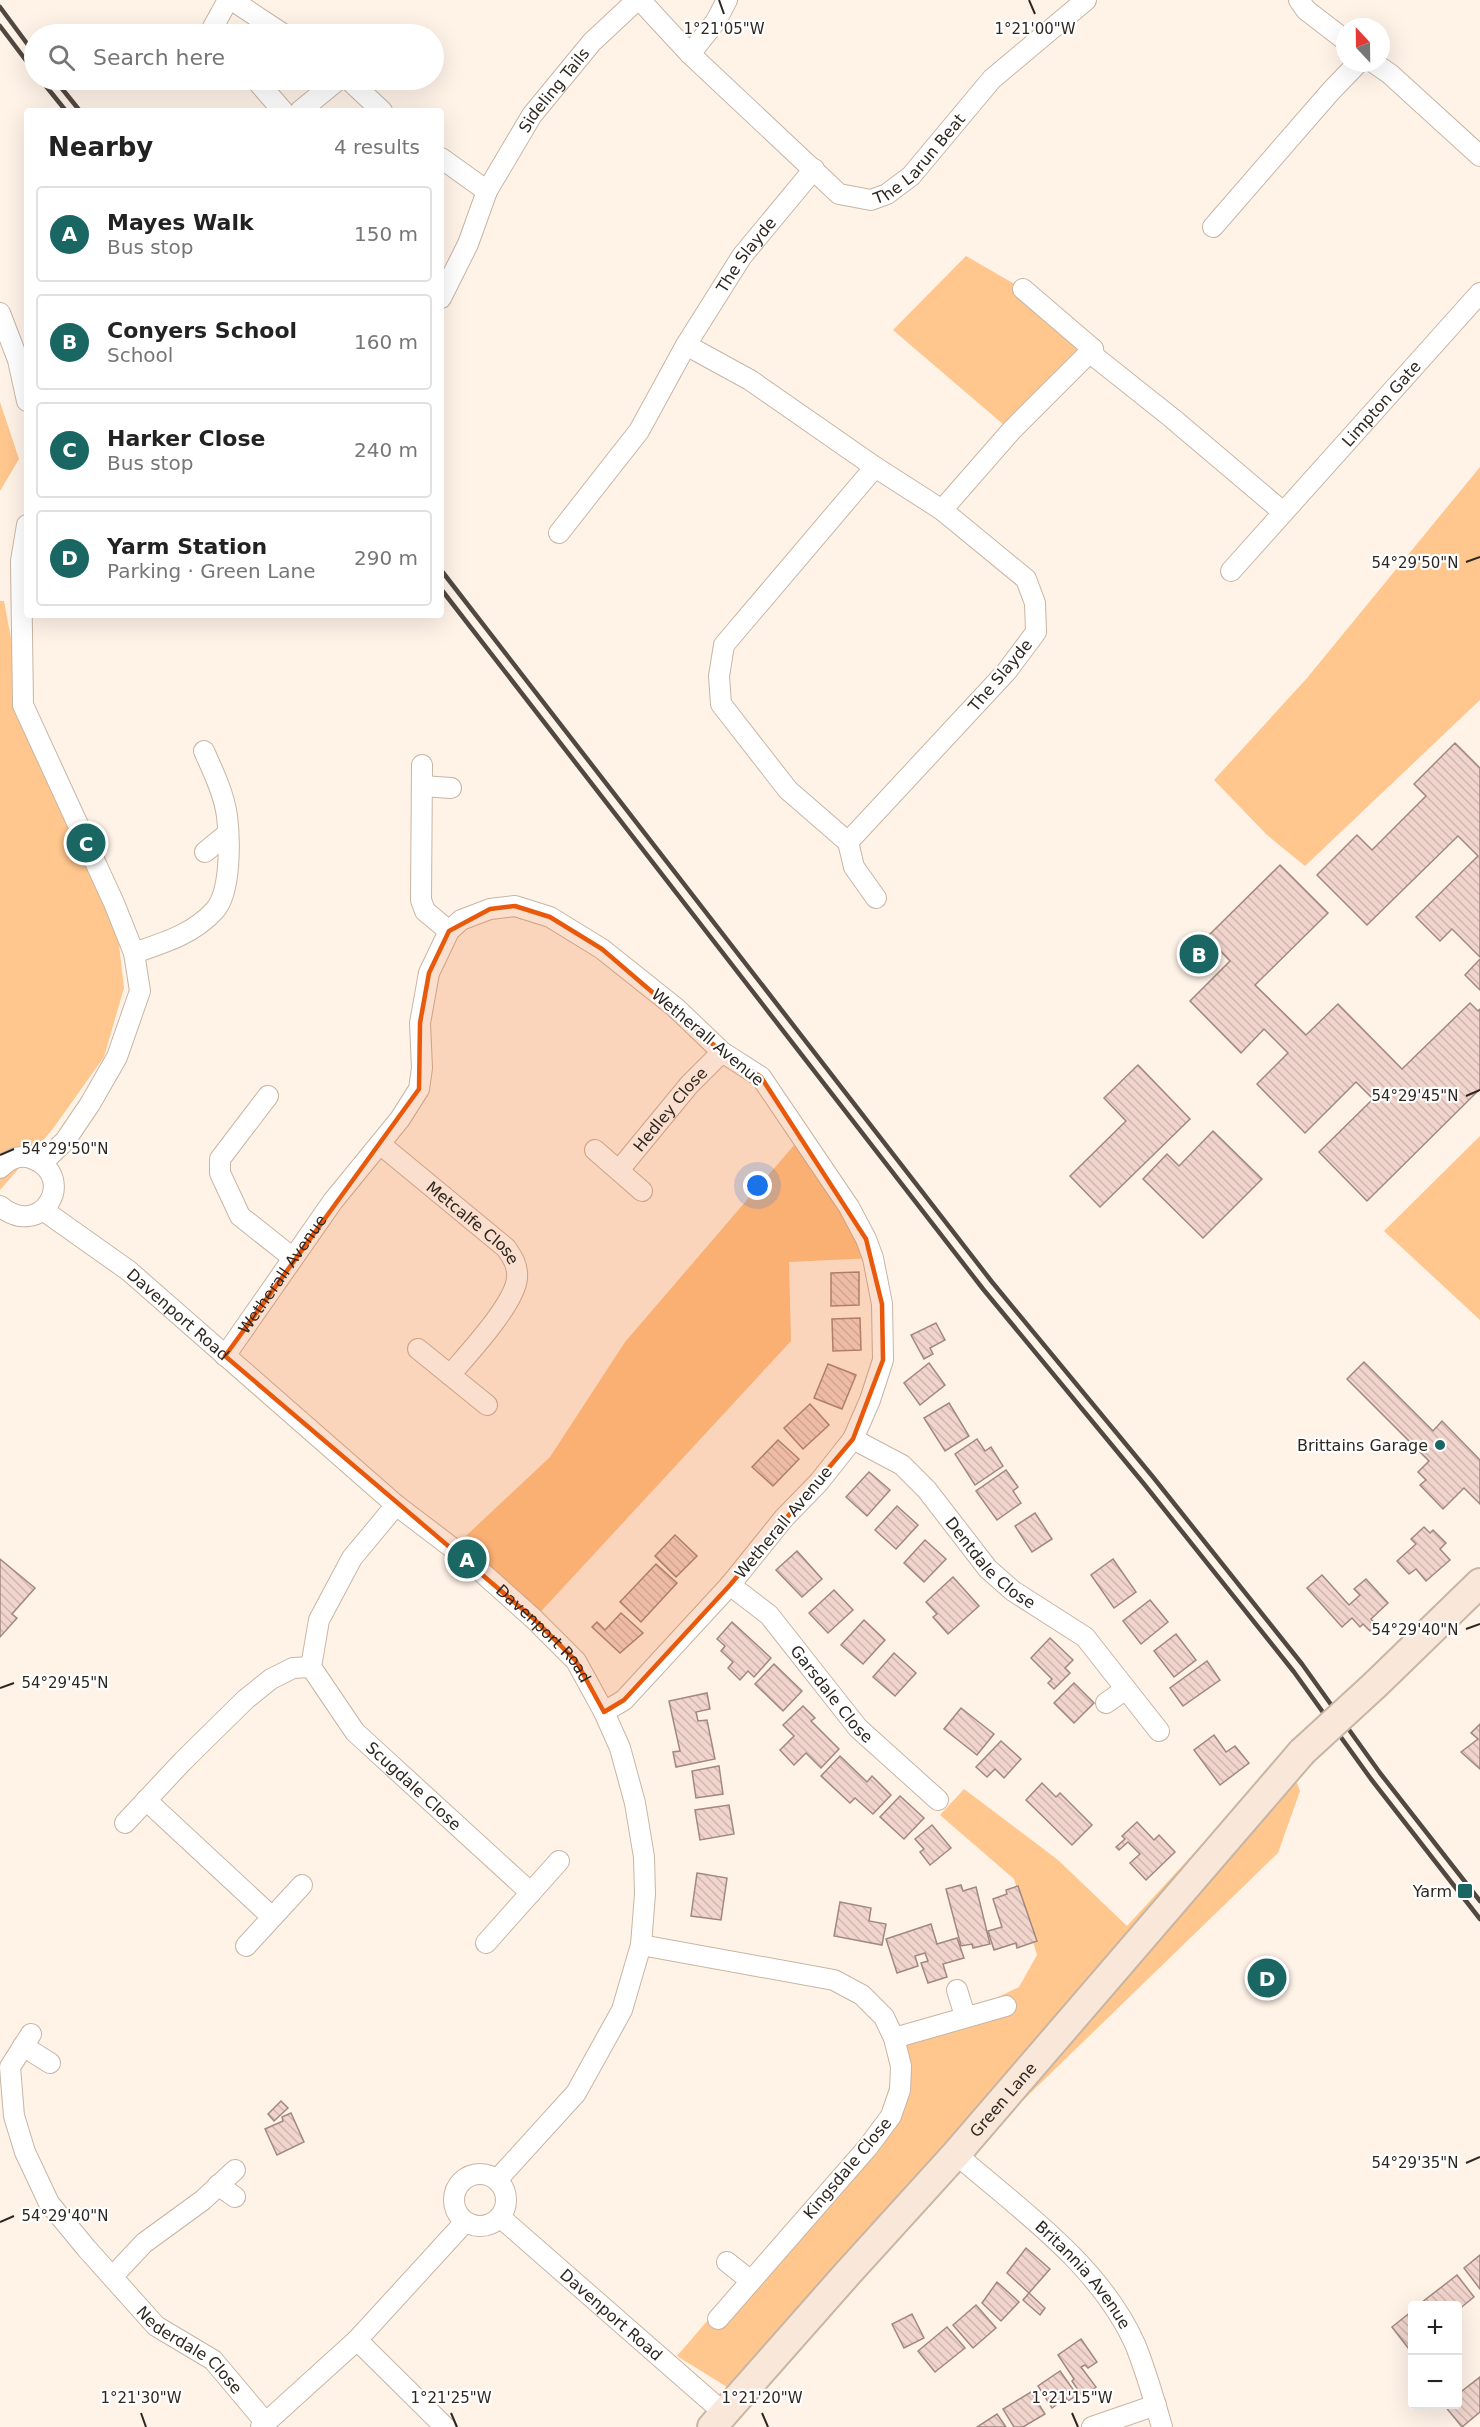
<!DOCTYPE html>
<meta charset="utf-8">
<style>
:root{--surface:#fff;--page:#f2f2f2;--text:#222;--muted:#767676;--line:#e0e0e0;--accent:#196663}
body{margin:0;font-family:"DejaVu Sans",sans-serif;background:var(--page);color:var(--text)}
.controls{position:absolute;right:18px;bottom:18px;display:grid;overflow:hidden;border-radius:6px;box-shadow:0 6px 24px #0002}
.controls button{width:54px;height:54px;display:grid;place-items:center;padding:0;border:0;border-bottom:2px solid var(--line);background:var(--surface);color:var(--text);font:30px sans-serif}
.compass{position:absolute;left:1336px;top:18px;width:54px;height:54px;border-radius:50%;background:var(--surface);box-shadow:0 6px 24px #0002;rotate:338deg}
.you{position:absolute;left:758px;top:1186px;width:21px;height:21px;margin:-15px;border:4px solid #fff;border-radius:50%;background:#1a73e8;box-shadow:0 0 0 9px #1a73e833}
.badge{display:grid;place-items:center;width:39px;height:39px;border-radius:50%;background:var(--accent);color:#fff;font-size:20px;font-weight:700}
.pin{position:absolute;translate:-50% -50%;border:3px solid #fff;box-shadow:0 2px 6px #0006}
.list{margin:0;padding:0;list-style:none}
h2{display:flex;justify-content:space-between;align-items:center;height:78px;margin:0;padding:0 24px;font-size:26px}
h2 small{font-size:20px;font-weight:400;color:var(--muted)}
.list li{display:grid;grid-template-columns:39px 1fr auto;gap:18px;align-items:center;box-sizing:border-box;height:96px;margin:0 12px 12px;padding:0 12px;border:2px solid var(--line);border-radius:6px}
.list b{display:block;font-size:22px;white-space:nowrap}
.list p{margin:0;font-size:20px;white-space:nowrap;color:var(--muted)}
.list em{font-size:20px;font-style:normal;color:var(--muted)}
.icon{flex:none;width:33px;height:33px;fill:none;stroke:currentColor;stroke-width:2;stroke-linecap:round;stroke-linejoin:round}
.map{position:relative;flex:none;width:1480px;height:2427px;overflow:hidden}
.search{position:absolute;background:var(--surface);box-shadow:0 6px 24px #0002;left:24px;top:24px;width:420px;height:66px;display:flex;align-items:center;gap:15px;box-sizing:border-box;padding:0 21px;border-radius:33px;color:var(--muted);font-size:22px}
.panel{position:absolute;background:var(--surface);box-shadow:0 6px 24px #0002;left:24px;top:108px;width:420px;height:510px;border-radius:6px}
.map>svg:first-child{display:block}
.green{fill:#ffc68e}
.building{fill:url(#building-back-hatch);stroke:#a18880;stroke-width:1.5}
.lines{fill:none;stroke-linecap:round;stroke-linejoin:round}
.minor-casing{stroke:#c8b5a3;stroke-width:22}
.secondary-casing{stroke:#c8b5a3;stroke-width:32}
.minor{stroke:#fff;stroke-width:20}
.secondary{stroke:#f9e7da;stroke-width:28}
.rail{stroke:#504841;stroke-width:4.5}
.secondary-bridge-casing{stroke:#c8b5a3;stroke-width:32;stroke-linecap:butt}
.secondary-bridge{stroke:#f9e7da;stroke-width:28}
.marked{fill:#e8590c;fill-opacity:0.2;stroke:#e8590c;stroke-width:4.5;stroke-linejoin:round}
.ticks{fill:none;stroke:#2e2720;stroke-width:2}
.poi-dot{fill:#196663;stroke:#fff;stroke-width:2}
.labels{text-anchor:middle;stroke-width:4.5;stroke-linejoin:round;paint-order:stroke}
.street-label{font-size:16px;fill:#2e2720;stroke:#fff}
.poi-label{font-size:16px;fill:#2e2720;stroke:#fff;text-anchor:end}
.ticks-label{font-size:15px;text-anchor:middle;fill:#2e2720;stroke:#fff;stroke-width:4.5;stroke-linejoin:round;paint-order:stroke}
</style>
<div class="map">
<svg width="1480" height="2427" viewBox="0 0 1480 2427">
<defs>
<pattern id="building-back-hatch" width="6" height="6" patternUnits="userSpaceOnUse" patternTransform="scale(1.5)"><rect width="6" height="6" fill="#f1d5cd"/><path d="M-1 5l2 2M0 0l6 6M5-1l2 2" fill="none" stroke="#cfb7b0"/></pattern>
</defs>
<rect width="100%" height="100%" fill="#fff3e8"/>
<!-- green -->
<g class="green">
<path d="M966,256L1023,289L1093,349L1011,431L893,330Z"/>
<path d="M0,402L19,459L0,491Z"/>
<path d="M1480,467V700L1305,866L1267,835L1214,780L1307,678Z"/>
<path d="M0,601H4L21,691L118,936L124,988L104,1057L52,1130L0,1190Z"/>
<path d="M1480,1136V1320L1384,1231Z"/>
<path d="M801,1137L873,1258L789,1262L791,1341L534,1619L453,1548L550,1457L625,1342Z"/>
<path d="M1286,1753L1300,1791L1278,1853L727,2387L677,2356L877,2124L904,2042L1019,1987L1037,1955L1014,1879L940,1815L964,1789L1058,1860L1127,1926Z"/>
</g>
<!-- building -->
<g class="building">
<path d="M1455,743L1480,768V957L1452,929L1440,941L1416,917L1478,856L1458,836L1367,925L1317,875L1357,835L1372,850L1426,796L1414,784Z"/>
<path d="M1280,865L1328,913L1255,985L1306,1035L1338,1004L1402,1069L1470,1003L1478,1011L1480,1009V1089L1367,1201L1319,1152L1373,1099L1356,1082L1305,1133L1257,1084L1288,1053L1264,1029L1241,1053L1190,1001L1230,961L1207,937Z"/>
<path d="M1480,959V990L1465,975Z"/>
<path d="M1138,1065L1190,1119L1100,1207L1070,1176L1126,1121L1104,1098Z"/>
<path d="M1213,1131L1262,1179L1203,1238L1143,1179L1167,1154L1179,1166Z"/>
<path d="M859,1272V1305L831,1306V1273Z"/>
<path d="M860,1318L861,1350L833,1351L832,1319Z"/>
<path d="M936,1323L945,1340L930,1348L933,1354L924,1359L911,1335Z"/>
<path d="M1364,1362L1433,1431L1442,1421L1480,1460V1504L1464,1488L1443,1509L1420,1485L1426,1480L1418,1472L1429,1461L1347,1379Z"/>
<path d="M929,1363L945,1385L920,1405L904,1383Z"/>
<path d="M828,1364L856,1375L842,1409L814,1398Z"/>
<path d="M949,1403L969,1436L945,1451L924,1418Z"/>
<path d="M810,1404L829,1425L803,1449L784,1428Z"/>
<path d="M977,1439L985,1451L991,1447L1003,1466L975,1485L955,1454Z"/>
<path d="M778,1440L799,1459L773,1486L752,1467Z"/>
<path d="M1006,1470L1018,1487L1013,1491L1021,1503L997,1520L976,1491Z"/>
<path d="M869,1472L890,1490L867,1516L846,1497Z"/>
<path d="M897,1506L918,1525L896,1549L875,1530Z"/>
<path d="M1035,1513L1052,1539L1032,1552L1015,1526Z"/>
<path d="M1424,1527L1430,1533L1433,1530L1446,1543L1440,1549L1450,1560L1426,1581L1416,1569L1409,1574L1397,1561L1416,1544L1411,1539Z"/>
<path d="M675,1535L697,1556L676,1577L655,1556Z"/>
<path d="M925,1540L946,1559L924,1582L904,1563Z"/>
<path d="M797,1551L822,1579L802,1597L776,1570Z"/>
<path d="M0,1559L35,1588L12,1614L17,1618L0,1637Z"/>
<path d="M1113,1559L1136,1592L1114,1608L1091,1575Z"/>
<path d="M656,1564L677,1583L641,1622L620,1602Z"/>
<path d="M1322,1575L1349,1605L1360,1595L1354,1589L1366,1579L1388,1603L1371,1619L1376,1625L1370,1631L1363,1624L1360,1627L1352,1618L1342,1627L1307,1588Z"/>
<path d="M953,1577L979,1606L948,1634L933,1617L937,1614L926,1602Z"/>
<path d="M834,1590L853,1610L828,1633L809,1613Z"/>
<path d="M1150,1600L1168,1622L1141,1644L1123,1621Z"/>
<path d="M621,1613L643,1633L620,1653L592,1627L597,1622L605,1630Z"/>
<path d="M864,1620L885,1640L863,1664L841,1645Z"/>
<path d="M732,1622L771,1658L754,1677L748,1671L740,1680L728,1668L733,1662L721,1651L725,1646L717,1639Z"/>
<path d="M1176,1634L1196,1660L1174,1677L1154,1651Z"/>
<path d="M1050,1638L1073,1660L1065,1668L1070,1673L1054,1689L1048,1683L1052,1679L1031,1658Z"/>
<path d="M894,1653L916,1673L895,1696L873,1677Z"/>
<path d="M1207,1661L1220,1680L1183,1706L1170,1688Z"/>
<path d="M774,1664L802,1691L783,1711L755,1684Z"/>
<path d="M1074,1683L1094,1703L1074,1723L1054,1703Z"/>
<path d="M707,1693L710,1709L696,1712L698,1721L707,1720L715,1759L676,1767L673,1752L680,1751L669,1701Z"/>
<path d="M803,1706L815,1718L811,1721L839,1749L821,1768L806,1753L794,1765L780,1750L794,1736L783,1725Z"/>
<path d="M961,1708L994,1734L977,1755L944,1729Z"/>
<path d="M1480,1724V1769L1461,1752L1478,1739L1471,1733Z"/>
<path d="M1214,1735L1226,1752L1235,1746L1249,1763L1220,1785L1194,1750Z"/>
<path d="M1001,1741L1021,1759L1004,1778L995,1769L987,1777L976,1767Z"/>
<path d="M840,1756L867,1782L872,1776L891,1795L873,1814L855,1798L850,1803L821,1776Z"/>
<path d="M719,1766L723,1794L696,1798L692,1771Z"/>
<path d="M1042,1783L1056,1797L1060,1793L1092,1825L1072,1845L1026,1800Z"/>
<path d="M900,1796L924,1818L904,1839L880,1817Z"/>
<path d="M729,1805L734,1834L700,1840L695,1810Z"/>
<path d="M1137,1822L1154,1840L1159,1835L1175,1852L1146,1880L1130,1863L1140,1854L1128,1842L1119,1850L1116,1847L1125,1839L1122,1836Z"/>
<path d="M932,1825L951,1848L930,1865L920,1852L924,1849L915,1839Z"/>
<path d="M697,1873L727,1878L721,1920L691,1916Z"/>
<path d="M961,1885L963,1891L976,1887L990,1944L973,1948L972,1944L961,1946L946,1889Z"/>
<path d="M1018,1886L1037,1941L1017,1948L1016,1943L994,1950L988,1931L1002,1927L993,1899L1007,1894L1006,1890Z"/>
<path d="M840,1902L871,1908L869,1921L886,1924L882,1945L834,1936Z"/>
<path d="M931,1924L937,1944L957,1938L964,1958L943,1964L947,1977L928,1983L921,1963L928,1961L925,1953L915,1956L918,1966L897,1973L886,1939Z"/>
<path d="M281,2101L288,2108L274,2121L268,2114Z"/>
<path d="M291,2113L304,2142L277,2155L265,2129L283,2121L282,2117Z"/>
<path d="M1026,2248L1050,2269L1029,2293L1007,2273Z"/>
<path d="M1480,2255V2289L1464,2268Z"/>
<path d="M1457,2275L1474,2297L1458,2310V2306H1423L1421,2303Z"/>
<path d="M997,2282L1019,2302L1001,2321L982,2303Z"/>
<path d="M1029,2293L1045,2308L1040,2315L1023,2300Z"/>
<path d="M976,2305L996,2328L973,2348L953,2325Z"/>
<path d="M1412,2311V2346L1409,2349L1392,2327Z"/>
<path d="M912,2314L924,2338L904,2348L892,2324Z"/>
<path d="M947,2327L965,2348L935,2372L918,2351Z"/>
<path d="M1081,2339L1097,2362L1088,2368L1085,2365L1081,2367L1096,2387L1083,2397L1072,2381L1074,2379L1058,2355Z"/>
<path d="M1060,2371L1077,2395L1068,2401L1066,2398L1052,2408L1038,2386Z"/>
<path d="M1480,2377V2412L1462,2427L1444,2405L1458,2404V2394Z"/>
<path d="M1031,2392L1045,2414L1023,2427H1014L1003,2409Z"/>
<path d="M997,2414L1006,2427H977Z"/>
</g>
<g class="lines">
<defs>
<g id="minor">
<path d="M232,0L283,34"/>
<path id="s1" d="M640,0L690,54L839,194L871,200L887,194L911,176L992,79L1086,0"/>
<path d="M1299,0L1306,10L1345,40"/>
<path d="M217,34L212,29L228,0"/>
<path d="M690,54L716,21L727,0"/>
<path d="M1374,63L1390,74L1480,156"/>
<path d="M256,80L283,111"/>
<path d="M349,80L382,111"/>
<path d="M300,111L338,80"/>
<path d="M441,158L487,191"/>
<path d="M1213,227L1331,91L1358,63"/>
<path d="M1023,289L1093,349L1094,356L1172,418L1283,512"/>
<path id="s2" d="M441,298L468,244L487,191L532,115L592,42L637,0"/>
<path d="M0,313L18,360L27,401"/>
<path d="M686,345L750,380L875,467L942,510L1026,579L1035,603L1036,632L1007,671L848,842"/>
<path d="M875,467L724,645L719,676L721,704L788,790L848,842L854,867L876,898"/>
<path d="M942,510L1011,431L1093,349"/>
<path d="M27,525L21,561L23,705L114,903L134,953L140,991L117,1057L90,1104L65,1141L42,1163"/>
<path id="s3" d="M559,533L639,431L686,345L742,256L814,169"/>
<path id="s4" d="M1231,571L1480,293"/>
<path d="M422,765L421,900L425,911L449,931"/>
<path d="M422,786L451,788"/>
<path d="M205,852L227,834"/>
<path d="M134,953C163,943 194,934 215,910C231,892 230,840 227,816C224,794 213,771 204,751"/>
<path d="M268,1096L220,1159V1173L240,1216L293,1258"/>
<path id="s5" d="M380,1144L506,1248C513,1258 518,1266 517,1278C515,1304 467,1355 450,1375"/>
<path d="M595,1150L642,1191"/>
<path d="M0,1168C10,1158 20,1154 33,1159C78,1177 42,1241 0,1206"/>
<path id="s6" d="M620,1169L689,1085L722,1052"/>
<path id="s7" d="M43,1210L129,1271L396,1505L467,1559L534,1619L576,1661L604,1712L620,1748L635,1803L644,1857L645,1894L641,1945L622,2010L576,2093L497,2180"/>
<path d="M418,1349L487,1405"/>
<path id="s8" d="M225,1356L333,1201L400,1119L419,1089L422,1068L420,1023L429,973L449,931L461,920L490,909L515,906L550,917L602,949L676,1008L722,1052L761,1077L849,1207L866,1239L873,1258L882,1304L883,1360L870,1400L853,1439L819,1482L784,1518L730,1585L624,1700L604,1712"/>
<path id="s9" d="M853,1439L902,1465L927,1490L988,1569L1013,1591L1085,1637L1159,1731"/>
<path id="s10" d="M396,1505L352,1558L319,1620L311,1667L355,1732L531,1893"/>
<path id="s11" d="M730,1585L769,1615L858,1728L938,1800"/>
<path d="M1106,1703L1126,1689"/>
<path d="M146,1800L272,1917"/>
<path d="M125,1823L183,1761L246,1699L271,1679L293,1668L311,1667"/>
<path d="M486,1943L559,1861"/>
<path d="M641,1945L834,1980L862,1995L884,2017L894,2038L901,2066L900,2090L891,2116L868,2147L718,2319"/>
<path d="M246,1946L302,1885"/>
<path d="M957,1990L965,2016"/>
<path id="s12" d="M31,2034L10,2067L14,2116L25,2152L49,2203L87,2249L156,2326L213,2360L266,2423"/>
<path d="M894,2038L1006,2006"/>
<path d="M23,2046L50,2063"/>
<path id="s13" d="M956,2154C1020,2210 1099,2264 1135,2344C1146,2371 1154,2399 1162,2427"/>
<circle cx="480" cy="2200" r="26"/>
<path d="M218,2185L235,2197"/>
<path id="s14" d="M500,2217L724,2413"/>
<path d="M727,2262L751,2281"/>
<path d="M113,2276L144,2243L203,2200L235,2170"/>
<path d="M357,2340L445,2427"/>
<path d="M261,2427L357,2340L465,2222"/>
<path d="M1092,2427L1156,2405"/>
</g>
<g id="secondary">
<path d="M1376,1684L1480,1583"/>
<path id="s15" d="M712,2427L847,2274L956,2154L1302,1752"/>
</g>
</defs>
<!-- minor casing -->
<use href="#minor" class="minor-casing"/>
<!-- secondary casing -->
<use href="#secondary" class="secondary-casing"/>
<!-- minor -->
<use href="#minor" class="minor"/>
<!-- secondary -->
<use href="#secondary" class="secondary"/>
<!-- rail -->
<g class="rail">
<path d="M0,7L34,53"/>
<path d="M0,26L34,71"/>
<path d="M41,80L66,111"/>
<path d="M55,80L80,111"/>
<path d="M441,570L992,1282L1153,1477L1302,1664L1380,1773L1480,1901"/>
<path d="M441,589L983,1289L1144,1484L1294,1672L1371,1779L1480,1919"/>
</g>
<defs>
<path id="secondary-bridge" d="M1302,1752L1376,1684"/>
</defs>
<!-- secondary-bridge casing -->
<use href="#secondary-bridge" class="secondary-bridge-casing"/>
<!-- secondary-bridge -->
<use href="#secondary-bridge" class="secondary-bridge"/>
</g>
<!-- marked area -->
<path class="marked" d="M515,906L550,917L602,949L722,1052L761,1077L866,1239L882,1304L883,1360L853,1439L730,1585L624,1700L604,1712L576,1661L534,1619L225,1356L419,1089L420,1023L429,973L449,931L490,909Z"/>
<!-- ticks -->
<path class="ticks" d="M719,0L724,14M1029,0L1035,14M1466,562L1480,557M1466,1096L1480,1090M0,1155L14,1149M1466,1629L1480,1624M0,1688L14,1683M1466,2163L1480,2157M0,2222L14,2216M141,2413L146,2427M451,2413L457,2427M762,2413L768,2427M1072,2413L1078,2427"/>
<!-- markers -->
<g class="poi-dot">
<circle cx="1440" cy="1445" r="6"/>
<rect x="1457" y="1883" width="16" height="16" rx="3"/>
</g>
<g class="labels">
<!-- street labels -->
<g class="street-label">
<text dy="6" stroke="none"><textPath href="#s2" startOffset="238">Sideling Tails</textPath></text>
<text dy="6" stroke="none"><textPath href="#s1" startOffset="375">The Larun Beat</textPath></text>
<text dy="6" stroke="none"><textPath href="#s3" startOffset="336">The Slayde</textPath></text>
<text dy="6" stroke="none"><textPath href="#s4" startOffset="225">Limpton Gate</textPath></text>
<text transform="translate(1000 675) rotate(-50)" y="6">The Slayde</text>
<text transform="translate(708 1037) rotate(40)" y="6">Wetherall Avenue</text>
<text dy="6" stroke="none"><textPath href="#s6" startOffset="78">Hedley Close</textPath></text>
<text dy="6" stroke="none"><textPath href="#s5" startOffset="122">Metcalfe Close</textPath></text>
<text dy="6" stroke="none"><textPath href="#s8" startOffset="100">Wetherall Avenue</textPath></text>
<text dy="6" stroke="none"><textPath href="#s7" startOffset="171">Davenport Road</textPath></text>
<text transform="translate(783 1522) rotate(-50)" y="6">Wetherall Avenue</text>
<text dy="6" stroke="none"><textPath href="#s9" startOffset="188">Dentdale Close</textPath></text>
<text dy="6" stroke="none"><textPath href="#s7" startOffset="657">Davenport Road</textPath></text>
<text dy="6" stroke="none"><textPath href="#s11" startOffset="150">Garsdale Close</textPath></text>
<text dy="6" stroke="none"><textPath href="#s10" startOffset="345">Scugdale Close</textPath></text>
<text dy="6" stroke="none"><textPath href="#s15" startOffset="438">Green Lane</textPath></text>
<text transform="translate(847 2168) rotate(-50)" y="6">Kingsdale Close</text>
<text dy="6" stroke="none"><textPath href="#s13" startOffset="176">Britannia Avenue</textPath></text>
<text dy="6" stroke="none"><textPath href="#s14" startOffset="148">Davenport Road</textPath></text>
<text dy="6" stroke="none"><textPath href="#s12" startOffset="387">Nederdale Close</textPath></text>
</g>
<!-- poi labels -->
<g class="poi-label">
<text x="1428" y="1451">Brittains Garage</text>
<text x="1452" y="1897">Yarm</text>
</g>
</g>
<g class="ticks-label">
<text x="724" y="34">1°21'05"W</text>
<text x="1035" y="34">1°21'00"W</text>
<text x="1415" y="568">54°29'50"N</text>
<text x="1415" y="1101">54°29'45"N</text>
<text x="65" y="1154">54°29'50"N</text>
<text x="1415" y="1635">54°29'40"N</text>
<text x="65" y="1688">54°29'45"N</text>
<text x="1415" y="2168">54°29'35"N</text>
<text x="65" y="2221">54°29'40"N</text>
<text x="141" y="2403">1°21'30"W</text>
<text x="451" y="2403">1°21'25"W</text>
<text x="762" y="2403">1°21'20"W</text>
<text x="1072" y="2403">1°21'15"W</text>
</g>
</svg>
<div class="controls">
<button>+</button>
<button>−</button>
</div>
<svg class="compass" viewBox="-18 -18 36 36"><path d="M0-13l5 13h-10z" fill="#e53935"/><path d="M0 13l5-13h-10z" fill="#767676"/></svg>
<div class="you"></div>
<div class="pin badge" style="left:467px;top:1559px">A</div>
<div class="pin badge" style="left:1199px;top:954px">B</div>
<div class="pin badge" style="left:86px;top:843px">C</div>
<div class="pin badge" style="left:1267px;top:1978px">D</div>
<div class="search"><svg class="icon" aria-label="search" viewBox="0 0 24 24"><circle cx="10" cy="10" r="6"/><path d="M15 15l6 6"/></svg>Search here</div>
<section class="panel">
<h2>Nearby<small>4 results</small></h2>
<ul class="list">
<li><span class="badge">A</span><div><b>Mayes Walk</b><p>Bus stop</p></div><em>150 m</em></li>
<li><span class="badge">B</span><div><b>Conyers School</b><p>School</p></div><em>160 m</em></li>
<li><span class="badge">C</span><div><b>Harker Close</b><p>Bus stop</p></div><em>240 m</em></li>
<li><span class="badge">D</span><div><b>Yarm Station</b><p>Parking · Green Lane</p></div><em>290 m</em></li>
</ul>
</section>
</div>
